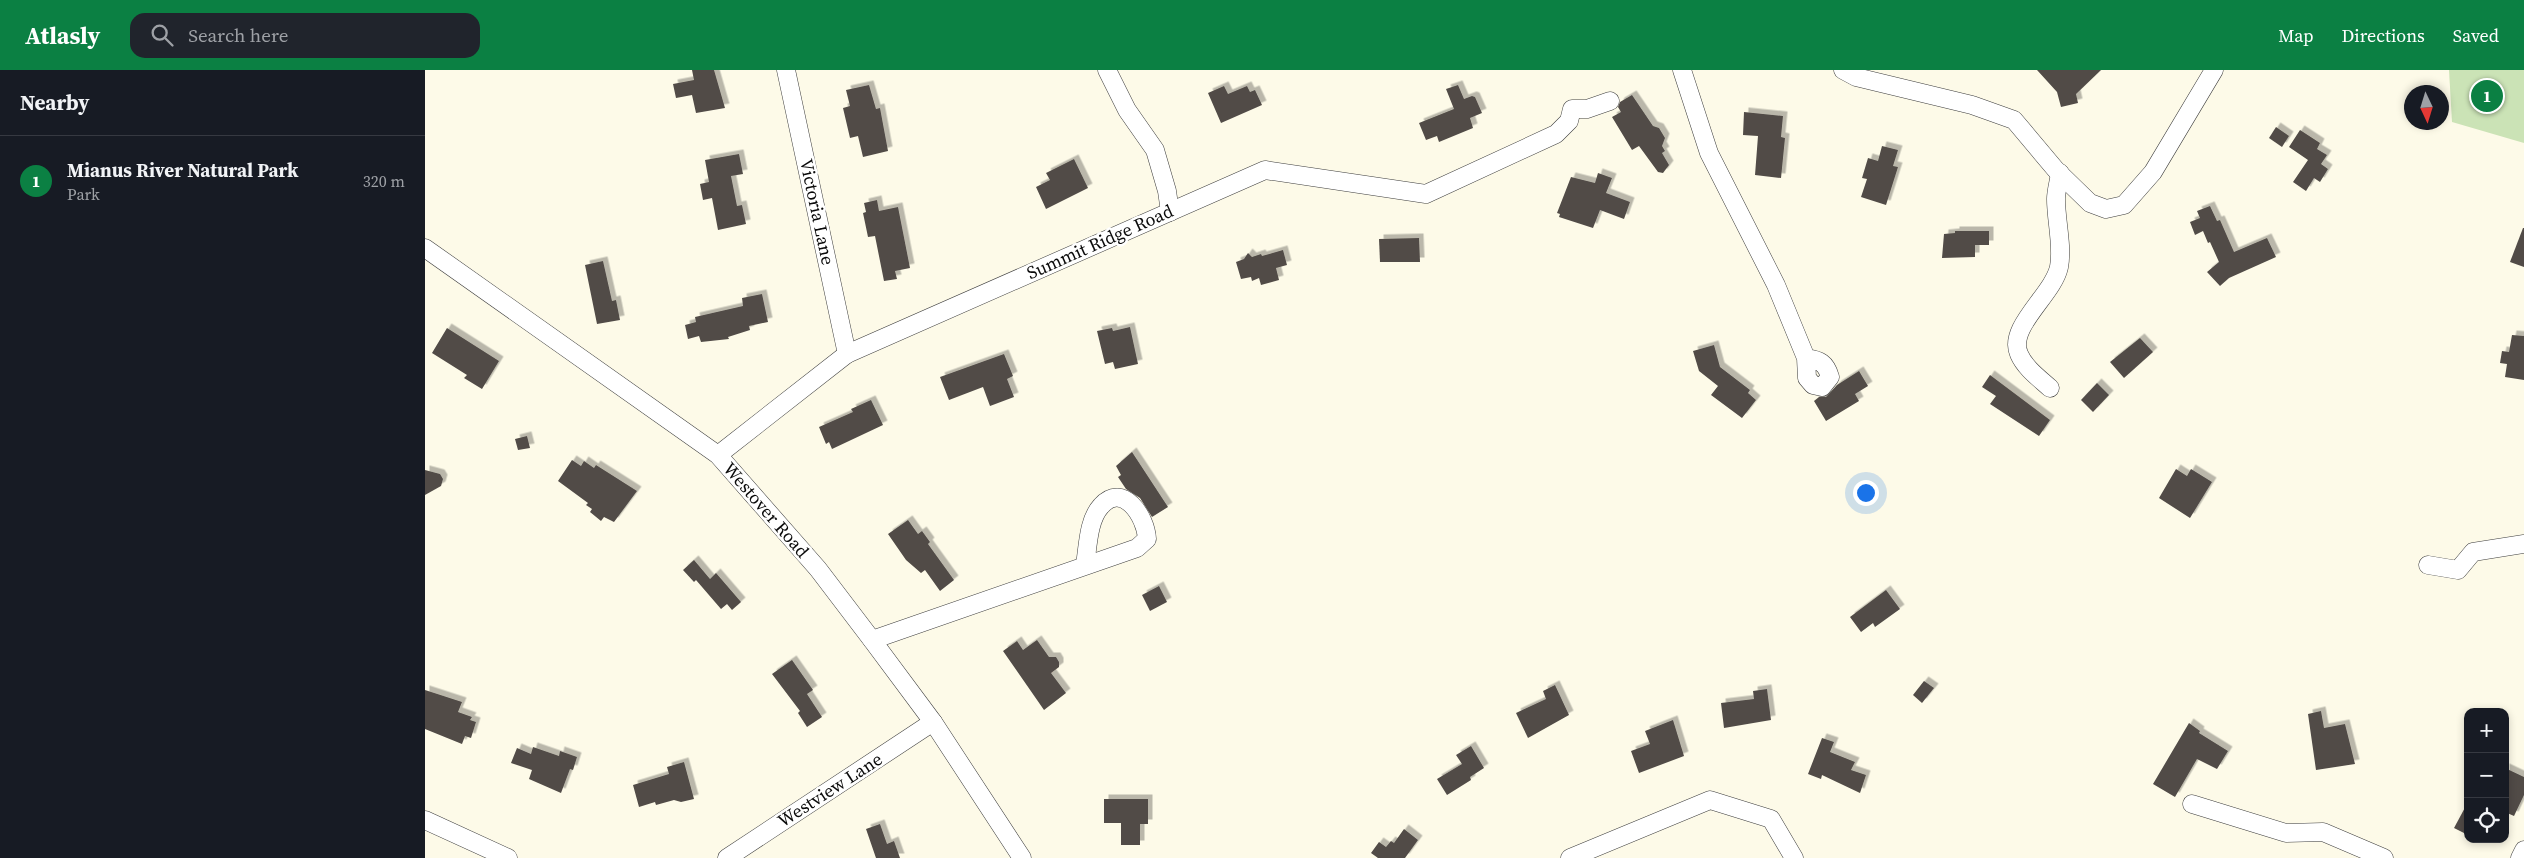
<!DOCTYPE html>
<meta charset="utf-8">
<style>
:root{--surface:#171b24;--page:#20242c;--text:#f1f3f6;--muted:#9ea1a6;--line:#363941;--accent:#0b8043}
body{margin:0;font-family:"Source Serif 4",serif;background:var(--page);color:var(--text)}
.controls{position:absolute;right:15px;bottom:15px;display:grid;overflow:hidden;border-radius:10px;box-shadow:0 2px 8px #0003}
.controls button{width:45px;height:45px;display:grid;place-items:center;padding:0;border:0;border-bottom:1px solid var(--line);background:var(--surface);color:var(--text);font:25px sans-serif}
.compass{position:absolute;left:1979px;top:15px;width:45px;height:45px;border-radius:50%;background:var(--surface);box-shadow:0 2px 8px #0003;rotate:176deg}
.you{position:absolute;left:1440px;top:422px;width:18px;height:18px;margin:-12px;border:4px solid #fff;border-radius:50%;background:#1a73e8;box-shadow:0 0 0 8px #1a73e833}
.badge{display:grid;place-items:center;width:32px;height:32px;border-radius:50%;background:var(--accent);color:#fff;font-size:16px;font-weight:700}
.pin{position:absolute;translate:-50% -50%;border:2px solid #fff;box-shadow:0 1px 5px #0006}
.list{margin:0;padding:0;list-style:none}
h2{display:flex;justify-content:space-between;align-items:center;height:65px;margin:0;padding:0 20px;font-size:21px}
h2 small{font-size:16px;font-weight:400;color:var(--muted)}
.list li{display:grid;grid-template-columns:32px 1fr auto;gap:15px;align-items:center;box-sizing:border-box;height:90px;padding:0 20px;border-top:1px solid var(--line)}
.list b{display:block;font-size:19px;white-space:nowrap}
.list p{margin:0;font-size:16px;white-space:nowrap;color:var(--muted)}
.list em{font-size:16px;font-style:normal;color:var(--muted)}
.icon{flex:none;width:28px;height:28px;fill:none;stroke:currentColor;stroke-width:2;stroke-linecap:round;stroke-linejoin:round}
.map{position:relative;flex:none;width:2099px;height:788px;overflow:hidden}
header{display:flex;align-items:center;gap:30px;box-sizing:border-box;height:70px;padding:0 25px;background:var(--accent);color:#fff}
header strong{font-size:24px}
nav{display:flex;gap:28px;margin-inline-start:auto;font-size:18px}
.search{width:350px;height:45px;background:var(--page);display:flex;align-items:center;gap:12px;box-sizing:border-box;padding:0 18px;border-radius:15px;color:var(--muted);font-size:19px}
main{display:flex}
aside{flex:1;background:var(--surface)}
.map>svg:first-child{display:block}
.green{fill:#cbe3b6}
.building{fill:#514b47;filter:url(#shadow)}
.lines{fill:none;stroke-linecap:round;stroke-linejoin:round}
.minor-casing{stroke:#3d3d3d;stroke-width:19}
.minor{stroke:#fff;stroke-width:18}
.labels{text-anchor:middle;stroke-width:5;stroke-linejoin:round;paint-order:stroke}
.street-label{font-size:18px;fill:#0a0a0a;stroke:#fff}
</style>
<header>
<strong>Atlasly</strong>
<div class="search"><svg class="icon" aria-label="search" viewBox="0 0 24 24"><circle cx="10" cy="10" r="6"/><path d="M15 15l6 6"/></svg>Search here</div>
<nav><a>Map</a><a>Directions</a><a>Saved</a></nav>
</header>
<main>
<aside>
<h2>Nearby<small></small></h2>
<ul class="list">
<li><span class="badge">1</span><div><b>Mianus River Natural Park</b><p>Park</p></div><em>320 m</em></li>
</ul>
</aside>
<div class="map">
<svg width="2099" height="788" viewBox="0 0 2099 788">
<defs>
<filter id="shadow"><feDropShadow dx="4.5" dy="-4.5" stdDeviation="0" flood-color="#0004"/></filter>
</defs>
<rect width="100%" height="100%" fill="#fdfae8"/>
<!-- green -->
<path class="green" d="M2024,0H2099V73L2027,52Z"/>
<!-- building -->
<g class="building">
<path d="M267,0H289L300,38L271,43L267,25L251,28L248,14L269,10Z"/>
<path d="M1612,0H1676L1651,24L1653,33L1636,37L1632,22Z"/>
<path d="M444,15L451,39L455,38L463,81L438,87L433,66L425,68L418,38L425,36L421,20Z"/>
<path d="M1033,15L1039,29L1047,26L1050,27L1057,43L1045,48L1048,58L1014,72L1012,66L1001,70L994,53L1029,39L1021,19Z"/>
<path d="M799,16L803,24L822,16L825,22L830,20L837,35L796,53L783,23Z"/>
<path d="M1207,25L1228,56L1234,58L1240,68L1237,76L1240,81L1237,83L1244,95L1238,103L1233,102L1214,76L1207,80L1187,47L1196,42L1193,37L1195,32Z"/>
<path d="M1319,42L1358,46L1356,67L1360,68L1356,108L1330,105L1333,66L1318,65Z"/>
<path d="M1851,57L1864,66L1857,77L1844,68Z"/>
<path d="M1875,60L1895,73L1892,79L1902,85L1896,94L1903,99L1895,112L1889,108L1881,121L1868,112L1883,90L1864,77Z"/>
<path d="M1457,76L1473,80L1468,96L1473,97L1461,135L1436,127L1442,109L1437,108L1443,88L1453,91Z"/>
<path d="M314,84L318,104L306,106L312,136L317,135L321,154L293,160L287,128L278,130L275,114L284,112L280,90Z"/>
<path d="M649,89L663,118L621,139L611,117L625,110L621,103Z"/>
<path d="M1173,103L1187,108L1181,123L1205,132L1199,149L1175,140L1168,158L1134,147L1135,144L1132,143L1146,107L1170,113Z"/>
<path d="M452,130L454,141L473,137L485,198L470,201L472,209L459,211L450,166L443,167L438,143L441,142L439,133Z"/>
<path d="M1785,136L1792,151L1795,150L1809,182L1842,168L1851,187L1804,208L1795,216L1782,202L1794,192L1785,172L1783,173L1778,161L1770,165L1765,152L1775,148L1772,141Z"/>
<path d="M2098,158H2099V197L2085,192Z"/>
<path d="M1530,161H1564V175H1550V187L1517,188L1519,164L1530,163Z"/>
<path d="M994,168L995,192H955L954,169Z"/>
<path d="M858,180L862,195L851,198L854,210L836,215L834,208L827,211L826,207L816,209L811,192L819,189L823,183L827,187L836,184L837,186Z"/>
<path d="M178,191L187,231L191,230L195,250L172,254L160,195Z"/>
<path d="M337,224L343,252L324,256L325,260L303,267L304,269L276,272L274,266L263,269L260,255L271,252L270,247L318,236L317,228Z"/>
<path d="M705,257L713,294L690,299L688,292L680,294L672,261L687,258L688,261Z"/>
<path d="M22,258L74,291L57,319L39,308L42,305L7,283Z"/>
<path d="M2087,265L2099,266V310L2080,307L2082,294L2075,293L2077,281L2084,282Z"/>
<path d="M1715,268L1728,282L1699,308L1685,292Z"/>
<path d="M1289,275L1295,297L1325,320L1323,323L1331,330L1317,348L1286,325L1293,316L1274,301L1268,281Z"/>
<path d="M579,284L588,306L582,309L589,327L565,336L558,317L524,330L515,307Z"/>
<path d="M1434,301L1443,316L1430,324L1434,331L1401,351L1389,331L1394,327H1401L1412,315Z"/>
<path d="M1565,305L1625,350L1614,366L1565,334L1571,326L1557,317Z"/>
<path d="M1672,313L1684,325L1668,342L1656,330Z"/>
<path d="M446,330L458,355L407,379L404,372L401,374L394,357L428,342L426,339Z"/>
<path d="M102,366L105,378L93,380L90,369Z"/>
<path d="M707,382L743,437L727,447L715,428L701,419L693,407L696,405L691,396Z"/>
<path d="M147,390L156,396L159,391L169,398L171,395L212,421L189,452L179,447L176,451L165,442L167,439L161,435L163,433L133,411Z"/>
<path d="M1751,399L1762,406L1766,399L1787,412L1765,448L1734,428Z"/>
<path d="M0,400L15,404L18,409L16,416L0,425Z"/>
<path d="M483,450L493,464L497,461L505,472L503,474L529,510L515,521L500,500L496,503L481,490L463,464Z"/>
<path d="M269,490L285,509L291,503L316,532L307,540L302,534L296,539L271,510L269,512L258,500Z"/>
<path d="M734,516L742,532L725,541L717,525Z"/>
<path d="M1461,520L1475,539L1450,557L1448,553L1436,562L1425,547Z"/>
<path d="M612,570L624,587H631L634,592V597L626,603L641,623L619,640L578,581L592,571L598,580Z"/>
<path d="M367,590L388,620L382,624L397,647L382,657L373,643L375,641L347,604Z"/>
<path d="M1499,611L1509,618L1497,633L1488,625Z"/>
<path d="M1130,615L1144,645L1103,668L1091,643L1121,629L1118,621Z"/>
<path d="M1342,619L1346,650L1299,658L1296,633L1329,629L1328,621Z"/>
<path d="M0,620L37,632L33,642L47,647L45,650L51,652L46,668L40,666L37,674L0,659Z"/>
<path d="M1896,641L1899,658L1920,654L1930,694L1891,700L1883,644Z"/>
<path d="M1248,650L1259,686L1214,703L1206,681L1225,674L1220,661Z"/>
<path d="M1764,653L1775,661L1774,663L1803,681L1792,699L1772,689L1750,727L1728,714Z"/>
<path d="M1397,668L1409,672L1405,682L1430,692L1426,700L1441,705L1435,723L1397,705L1396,709L1383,704Z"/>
<path d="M1046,676L1059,698L1045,707L1046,710L1022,725L1012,709L1037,694L1031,685Z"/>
<path d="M108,677L134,686L135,681L152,687L148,700L145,699L136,723L104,709L107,700L86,693L92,678L106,684Z"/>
<path d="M259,692L269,729L256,732L249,730L231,735L230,732L214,737L208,715L244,704L242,697Z"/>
<path d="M2080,698L2099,707V725L2089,746L2080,742Z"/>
<path d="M679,729H723V754H715V775H696V753H679Z"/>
<path d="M2043,732V765L2029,758Z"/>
<path d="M455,754L462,774L469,771L475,788H451L441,759Z"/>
<path d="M979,759L993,770L980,788H953L946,783L954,772L961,777L966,771L969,773Z"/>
</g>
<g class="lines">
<defs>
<g id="minor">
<path d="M361,0L422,284"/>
<path d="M682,0L702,40L730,80L742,121L745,142"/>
<path d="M1257,0L1284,83L1351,215L1381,288L1382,308L1388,315L1397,317L1405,307C1401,293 1395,290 1381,288"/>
<path d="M1418,0L1431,7L1547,35L1589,50L1631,100L1665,133L1681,139L1699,135L1728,102L1789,0"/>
<path d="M0,178L293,385L393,499L447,570L508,652L597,788"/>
<path d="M1625,318C1614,308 1600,298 1594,284C1582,257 1628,225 1634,197C1638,176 1631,151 1631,129C1631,121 1634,111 1635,103"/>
<path d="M293,385L422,284L840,100L1001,124L1131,64L1144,51L1147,39H1162L1185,31"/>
<path d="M2003,495L2033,500L2048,482L2099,474"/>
<path d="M447,570L712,478L722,469C721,447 698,411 676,436C663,450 663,477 660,495"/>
<path d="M1767,734L1861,763L1898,762L1959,788"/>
<path d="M0,750L83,788"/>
<path d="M302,788L508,652"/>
<path d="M1145,788L1285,730L1346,749L1369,788"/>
<path d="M2095,788L2099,780"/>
</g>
</defs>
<!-- minor casing -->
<use href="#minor" class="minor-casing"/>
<!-- minor -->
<use href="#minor" class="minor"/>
</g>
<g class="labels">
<!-- street labels -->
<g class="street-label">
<text transform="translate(392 142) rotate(78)" y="6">Victoria Lane</text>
<text transform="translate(675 172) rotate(-24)" y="6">Summit Ridge Road</text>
<text transform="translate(341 440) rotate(49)" y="6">Westover Road</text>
<text transform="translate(405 720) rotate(-33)" y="6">Westview Lane</text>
</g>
</g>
</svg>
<div class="controls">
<button>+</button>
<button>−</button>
<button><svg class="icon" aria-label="locate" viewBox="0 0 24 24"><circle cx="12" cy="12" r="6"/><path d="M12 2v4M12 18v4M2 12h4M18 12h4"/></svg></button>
</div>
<svg class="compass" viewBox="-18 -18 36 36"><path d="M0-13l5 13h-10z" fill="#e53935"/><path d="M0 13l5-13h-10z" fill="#9ea1a6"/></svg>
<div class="you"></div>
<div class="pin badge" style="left:2062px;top:26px">1</div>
</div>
</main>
